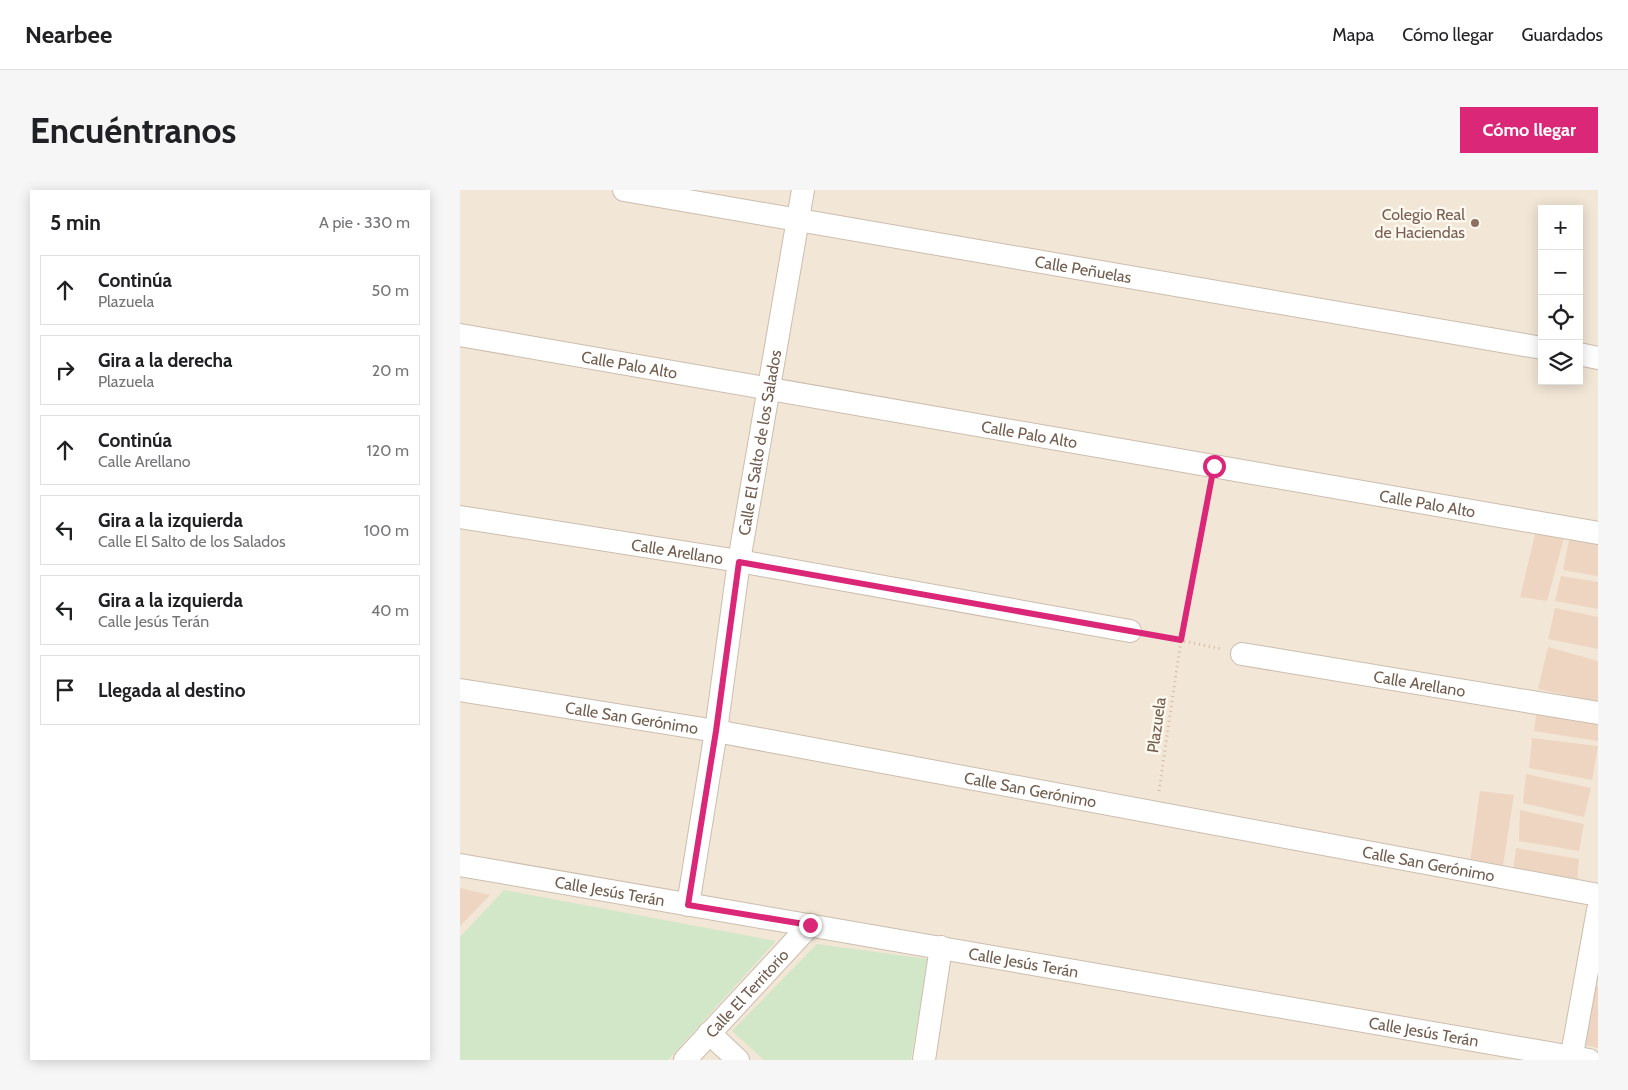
<!DOCTYPE html>
<html lang="es">
<meta charset="utf-8">
<style>
:root{--surface:#fff;--page:#f6f6f6;--text:#202124;--muted:#757577;--line:#e0e0e0;--accent:#db2777}
body{margin:0;font-family:Cabin,sans-serif;background:var(--page);color:var(--text)}
.controls{position:absolute;right:15px;top:15px;display:grid;overflow:hidden;border-radius:0px;box-shadow:0 2px 12px #0003}
.controls button{width:45px;height:45px;display:grid;place-items:center;padding:0;border:0;border-bottom:1px solid var(--line);background:var(--surface);color:var(--text);font:25px sans-serif}
.stop{position:absolute;width:15px;height:15px;margin:-11px;border:4px solid #db2777;border-radius:50%;background:#fff}
.stop.end{background:#db2777;border-color:#fff;box-shadow:0 1px 5px #0008}
.list{margin:0;padding:0;list-style:none}
h2{display:flex;justify-content:space-between;align-items:center;height:65px;margin:0;padding:0 20px;font-size:21px}
h2 small{font-size:16px;font-weight:400;color:var(--muted)}
.list li{display:grid;grid-template-columns:32px 1fr auto;gap:15px;align-items:center;box-sizing:border-box;height:70px;margin:0 10px 10px;padding:0 10px;border:1px solid var(--line);border-radius:0px}
.list b{display:block;font-size:19px;white-space:nowrap}
.list p{margin:0;font-size:16px;white-space:nowrap;color:var(--muted)}
.list em{font-size:16px;font-style:normal;color:var(--muted)}
.icon{flex:none;width:28px;height:28px;fill:none;stroke:currentColor;stroke-width:2;stroke-linecap:round;stroke-linejoin:round}
.map{position:relative;flex:none;width:1138px;height:870px;overflow:hidden;border-radius:0px}
header{display:flex;align-items:center;gap:30px;box-sizing:border-box;height:70px;padding:0 25px;background:var(--surface);border-bottom:1px solid var(--line)}
header strong{font-size:24px}
nav{display:flex;gap:28px;margin-inline-start:auto;font-size:18px}
.intro{display:flex;align-items:center;justify-content:space-between;box-sizing:border-box;height:120px;padding:0 30px}
h1{margin:0;font-size:35px}
.button{padding:12px 22px;border-radius:0px;background:var(--accent);color:#fff;font-size:18px;font-weight:700}
main{display:flex;gap:30px;padding:0 30px}
aside{flex:1;background:var(--surface);border-radius:0px;box-shadow:0 2px 12px #0003}
.map>svg:first-child{display:block}
.residential{fill:#f2e6d6;fill-rule:evenodd}
.green{fill:#d2e7c7}
.building{fill:#eed5c1}
.lines{fill:none;stroke-linecap:round;stroke-linejoin:round}
.street-casing{stroke:#ccbdae;stroke-width:24}
.path{stroke:#d3b9a4;stroke-width:3;stroke-dasharray:1 4;stroke-linecap:butt}
.street{stroke:#fff;stroke-width:22}
.route{stroke:#db2777;stroke-width:6}
.education-dot{fill:#8d6e63;stroke:#fdf8ee;stroke-width:2}
.labels{text-anchor:middle;stroke-width:5;stroke-linejoin:round;paint-order:stroke}
.education-label{font-size:16px;fill:#785e54;stroke:#fdf8ee;text-anchor:end}
.street-label{font-size:16px;fill:#725d4e;stroke:#fdf8ee}
</style>
<header>
<strong>Nearbee</strong>
<nav><a>Mapa</a><a>Cómo llegar</a><a>Guardados</a></nav>
</header>
<div class="intro"><h1>Encuéntranos</h1><a class="button">Cómo llegar</a></div>
<main>
<aside>
<h2>5 min<small>A pie · 330 m</small></h2>
<ul class="list">
<li><svg class="icon" aria-label="ahead" viewBox="0 0 24 24"><path d="M12 20V5M6 11l6-6 6 6"/></svg><div><b>Continúa</b><p>Plazuela</p></div><em>50 m</em></li>
<li><svg class="icon" aria-label="right" viewBox="0 0 24 24"><path d="M7 20v-9h11M14 6l5 5-5 5"/></svg><div><b>Gira a la derecha</b><p>Plazuela</p></div><em>20 m</em></li>
<li><svg class="icon" aria-label="ahead" viewBox="0 0 24 24"><path d="M12 20V5M6 11l6-6 6 6"/></svg><div><b>Continúa</b><p>Calle Arellano</p></div><em>120 m</em></li>
<li><svg class="icon" aria-label="left" viewBox="0 0 24 24"><path d="M17 20v-9H6M10 6l-5 5 5 5"/></svg><div><b>Gira a la izquierda</b><p>Calle El Salto de los Salados</p></div><em>100 m</em></li>
<li><svg class="icon" aria-label="left" viewBox="0 0 24 24"><path d="M17 20v-9H6M10 6l-5 5 5 5"/></svg><div><b>Gira a la izquierda</b><p>Calle Jesús Terán</p></div><em>40 m</em></li>
<li><svg class="icon" aria-label="arrive" viewBox="0 0 24 24"><path d="M6 21V4h12l-3 4 3 4H6"/></svg><div><b>Llegada al destino</b></div></li>
</ul>
</aside>
<div class="map">
<svg width="1138" height="870" viewBox="0 0 1138 870">
<rect width="100%" height="100%" fill="#fbf4e7"/>
<!-- residential -->
<path class="residential" d="M0,0H1138V870H0ZM1082,19H1119V191H1082Z"/>
<!-- green -->
<g class="green">
<path d="M44,700L316,751L208,870H0V747Z"/>
<path d="M357,754L468,769L451,870H304L272,841Z"/>
</g>
<!-- building -->
<g class="building">
<path d="M1076,340L1105,344L1087,411L1060,407Z"/>
<path d="M1110,345L1138,350V386L1103,380Z"/>
<path d="M1101,386L1138,392V419L1095,411Z"/>
<path d="M1095,418L1138,427V459L1088,449Z"/>
<path d="M1088,457L1138,471V512L1078,499Z"/>
<path d="M1077,520L1138,530V551L1074,541Z"/>
<path d="M1072,548L1138,556L1132,590L1069,578Z"/>
<path d="M1066,584L1131,598L1124,627L1063,613Z"/>
<path d="M1020,601L1054,605L1043,675L1010,672Z"/>
<path d="M1060,620L1124,634L1119,661L1059,651Z"/>
<path d="M1056,658L1119,669L1117,694L1053,682Z"/>
<path d="M0,698L30,705L0,736Z"/>
<path d="M1134,795L1138,796V858L1125,855Z"/>
</g>
<g class="lines">
<defs>
<g id="street">
<path id="s1" d="M164,0L1082,158"/>
<path id="s2" d="M0,145L1138,343"/>
<path d="M1119,164L1138,168"/>
<path id="s3" d="M0,327L279,371L670,441"/>
<path id="s4" d="M782,464L1138,523"/>
<path id="s5" d="M0,500L256,541L1138,705"/>
<path id="s6" d="M0,675L1129,870"/>
<path id="s7" d="M228,715L256,541L279,371L343,0"/>
<path d="M249,843L278,870"/>
<path id="s8" d="M225,870L350,735"/>
<path d="M464,870L481,757"/>
<path d="M1111,870L1138,720"/>
</g>
</defs>
<!-- street casing -->
<use href="#street" class="street-casing"/>
<!-- path -->
<g class="path">
<path d="M690,444L762,459"/>
<path d="M699,601L721,450L750,297"/>
</g>
<!-- street -->
<use href="#street" class="street"/>
</g>
<g class="lines">
<!-- route -->
<path class="route" d="M350,735L228,715L256,541L279,372L721,450L754,276"/>
</g>
<!-- markers -->
<circle class="education-dot" cx="1015" cy="33" r="5"/>
<g class="labels">
<!-- education labels -->
<g class="education-label">
<text x="1005" y="30">Colegio Real<tspan x="1005" dy="18">de Haciendas</tspan></text>
</g>
<!-- street labels -->
<g class="street-label">
<text dy="6" stroke="none"><textPath href="#s1" startOffset="466">Calle Peñuelas</textPath></text>
<text dy="6" stroke="none"><textPath href="#s2" startOffset="172">Calle Palo Alto</textPath></text>
<text dy="6" stroke="none"><textPath href="#s2" startOffset="578">Calle Palo Alto</textPath></text>
<text dy="6" stroke="none"><textPath href="#s7" startOffset="468">Calle El Salto de los Salados</textPath></text>
<text dy="6" stroke="none"><textPath href="#s2" startOffset="982">Calle Palo Alto</textPath></text>
<text dy="6" stroke="none"><textPath href="#s3" startOffset="220">Calle Arellano</textPath></text>
<text dy="6" stroke="none"><textPath href="#s4" startOffset="180">Calle Arellano</textPath></text>
<text dy="6" stroke="none"><textPath href="#s5" startOffset="174">Calle San Gerónimo</textPath></text>
<text transform="translate(696 535) rotate(-82)" y="6">Plazuela</text>
<text dy="6" stroke="none"><textPath href="#s5" startOffset="579">Calle San Gerónimo</textPath></text>
<text dy="6" stroke="none"><textPath href="#s5" startOffset="984">Calle San Gerónimo</textPath></text>
<text dy="6" stroke="none"><textPath href="#s6" startOffset="152">Calle Jesús Terán</textPath></text>
<text dy="6" stroke="none"><textPath href="#s6" startOffset="572">Calle Jesús Terán</textPath></text>
<text dy="6" stroke="none"><textPath href="#s8" startOffset="91">Calle El Territorio</textPath></text>
<text dy="6" stroke="none"><textPath href="#s6" startOffset="978">Calle Jesús Terán</textPath></text>
</g>
</g>
</svg>
<div class="controls">
<button>+</button>
<button>−</button>
<button><svg class="icon" aria-label="locate" viewBox="0 0 24 24"><circle cx="12" cy="12" r="6"/><path d="M12 2v4M12 18v4M2 12h4M18 12h4"/></svg></button>
<button><svg class="icon" aria-label="layers" viewBox="0 0 24 24"><path d="M12 4l9 5-9 5-9-5zM3 14l9 5 9-5"/></svg></button>
</div>
<div class="stop" style="left:754px;top:276px"></div>
<div class="stop end" style="left:350px;top:735px"></div>
</div>
</main>
